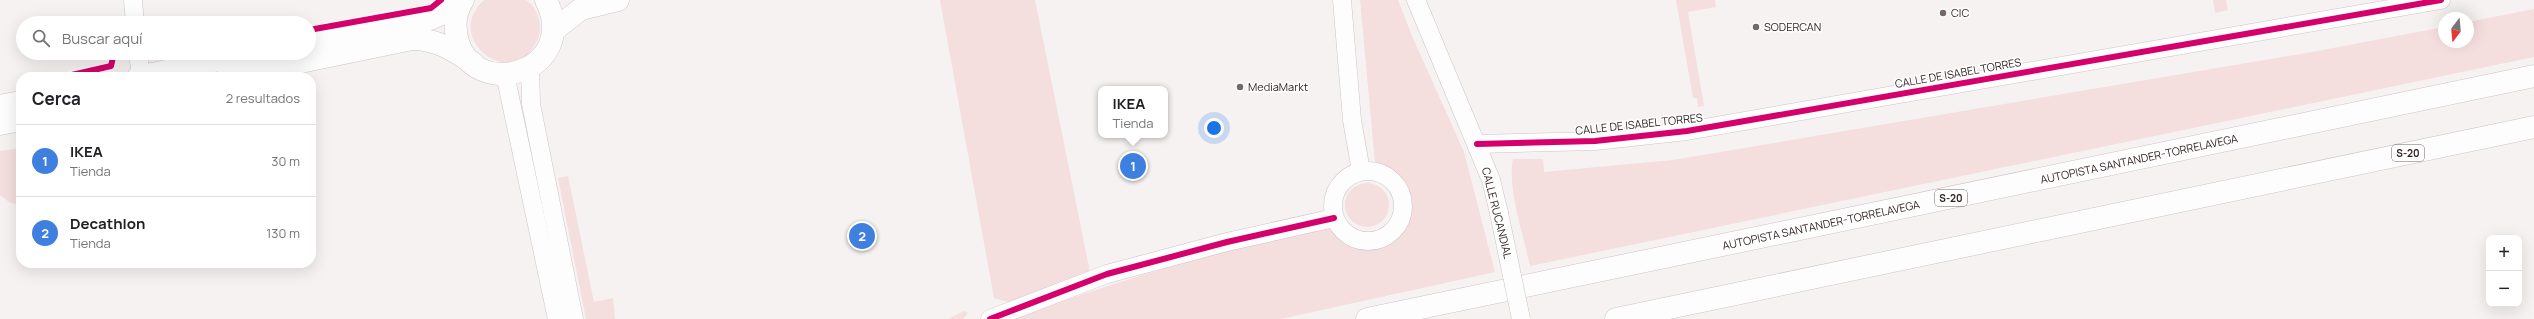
<!DOCTYPE html>
<html lang="es">
<meta charset="utf-8">
<style>
:root{--surface:#fff;--page:#f6f6f6;--text:#202124;--muted:#757577;--line:#e0e0e0;--accent:#ea580c}
body{margin:0;font-family:Manrope,sans-serif;background:var(--page);color:var(--text)}
.controls{position:absolute;right:12px;bottom:12px;display:grid;overflow:hidden;border-radius:8px;box-shadow:0 4px 16px #0002}
.controls button{width:36px;height:36px;display:grid;place-items:center;padding:0;border:0;border-bottom:1px solid var(--line);background:var(--surface);color:var(--text);font:20px sans-serif}
.compass{position:absolute;left:2438px;top:12px;width:36px;height:36px;border-radius:50%;background:var(--surface);box-shadow:0 4px 16px #0002;rotate:196deg}
.you{position:absolute;left:1214px;top:128px;width:14px;height:14px;margin:-10px;border:3px solid #fff;border-radius:50%;background:#1a73e8;box-shadow:0 0 0 6px #1a73e833}
.badge{display:grid;place-items:center;width:26px;height:26px;border-radius:50%;background:var(--accent);color:#fff;font-size:13px;font-weight:700}
.pin{position:absolute;translate:-50% -50%;border:2px solid #fff;box-shadow:0 1px 4px #0006}
.popup{position:absolute;left:1098px;top:86px;width:70px;height:52px;box-sizing:border-box;display:grid;place-content:center;border-radius:8px;background:var(--surface);filter:drop-shadow(0 1px 3px #0005);font-size:13px;white-space:nowrap;color:var(--muted)}
.popup b{font-size:15px;color:var(--text)}
.popup::after{content:'';position:absolute;left:50%;top:100%;margin-left:-8px;border:8px solid transparent;border-top-color:var(--surface)}
.list{margin:0;padding:0;list-style:none}
h2{display:flex;justify-content:space-between;align-items:center;height:52px;margin:0;padding:0 16px;font-size:17px}
h2 small{font-size:13px;font-weight:400;color:var(--muted)}
.list li{display:grid;grid-template-columns:26px 1fr auto;gap:12px;align-items:center;box-sizing:border-box;height:72px;padding:0 16px;border-top:1px solid var(--line)}
.list b{display:block;font-size:15px;white-space:nowrap}
.list p{margin:0;font-size:13px;white-space:nowrap;color:var(--muted)}
.list em{font-size:13px;font-style:normal;color:var(--muted)}
.icon{flex:none;width:22px;height:22px;fill:none;stroke:currentColor;stroke-width:2;stroke-linecap:round;stroke-linejoin:round}
.map{position:relative;flex:none;width:2534px;height:319px;overflow:hidden}
.search{position:absolute;background:var(--surface);box-shadow:0 4px 16px #0002;left:16px;top:16px;width:300px;height:44px;display:flex;align-items:center;gap:10px;box-sizing:border-box;padding:0 14px;border-radius:22px;color:var(--muted);font-size:15px}
.panel{position:absolute;background:var(--surface);box-shadow:0 4px 16px #0002;left:16px;top:72px;width:300px;height:196px;border-radius:16px}
.map>svg:first-child{display:block}
.green{fill:#f4dede}
.lines{fill:none;stroke-linecap:round;stroke-linejoin:round}
.minor-casing{stroke:#cec4c4;stroke-width:19}
.secondary-casing{stroke:#cec4c4;stroke-width:23}
.motorway-casing{stroke:#cec4c4;stroke-width:23}
.minor{stroke:#fefdfd;stroke-width:18}
.secondary{stroke:#fefdfd;stroke-width:22}
.motorway{stroke:#fefdfd;stroke-width:22}
.minor-bridge-casing{stroke:#cec4c4;stroke-width:19;stroke-linecap:butt}
.minor-bridge{stroke:#fefdfd;stroke-width:18}
.cycleway-casing{stroke:#fff;stroke-width:8}
.cycleway{stroke:#d6006c;stroke-width:6}
.poi-dot{fill:#746868;stroke:#fff;stroke-width:1.5}
.labels{text-anchor:middle;stroke-width:3;stroke-linejoin:round;paint-order:stroke}
.shield{fill:#fff;stroke:#6c6262;stroke-width:1}
.shield-label{font-size:10px;font-weight:bold;fill:#2d1e1e}
.poi-label{font-size:11px;fill:#2d1e1e;stroke:#fff;text-anchor:start}
.street-label{font-size:11px;fill:#2d1e1e;stroke:#fff}
</style>
<div class="map">
<svg width="2534" height="319" viewBox="0 0 2534 319">
<rect width="100%" height="100%" fill="#f7f2f2"/>
<!-- green -->
<g class="green">
<path d="M484,0H526C536,7 540,18 540,29C540,37 536,43 532,49C504,87 444,36 484,0Z"/>
<path d="M940,0H1035L1090,272L1008,302L994,298Z"/>
<path d="M1360,0H1398L1412,36L1464,152L1495,272L1281,319H1013C1117,280 1222,251 1329,225C1340,232 1345,242 1359,245C1395,253 1425,214 1403,181C1396,172 1382,172 1375,163Z"/>
<path d="M1676,0H1715L1716,7L1688,12L1704,106L1698,107L1697,98H1693Z"/>
<path d="M2213,0H2226L2228,10L2215,13Z"/>
<path d="M2534,9V57L1530,266C1524,236 1507,189 1513,159H1543L1544,172L1673,160L2312,52L2444,27V42H2468V22Z"/>
<path d="M21,148V206L9,202L0,195V151Z"/>
<path d="M568,176L594,302L613,298L615,319H586L558,178Z"/>
<circle cx="1367" cy="205" r="22"/>
<path d="M964,311L968,313L963,319H948Z"/>
</g>
<g class="lines">
<defs>
<g id="minor">
<path d="M133,0L135,23"/>
<path d="M1342,0L1352,120L1361,171"/>
<path d="M1416,0L1491,180L1499,213"/>
<path d="M138,53L141,76"/>
<path d="M530,69L531,104L574,319"/>
<path d="M505,74L557,319"/>
<path d="M1477,144L1595,141L1687,131L2441,0"/>
<circle cx="1368" cy="206" r="35"/>
<path d="M990,319L1107,274L1227,242L1334,218"/>
</g>
<g id="secondary">
<path d="M463,0C455,12 454,24 457,38C472,104 582,72 546,0"/>
<path d="M554,30L581,9L618,0"/>
<path d="M309,42L430,19L459,6"/>
<path d="M138,77L252,53"/>
<path d="M227,77L412,39C437,39 453,50 473,63"/>
<path d="M0,106L21,102"/>
<path d="M0,124L21,120"/>
</g>
<g id="motorway">
<path d="M1367,319L2534,76"/>
<path d="M1616,319L2534,127"/>
</g>
</defs>
<!-- minor casing -->
<use href="#minor" class="minor-casing"/>
<!-- secondary casing -->
<use href="#secondary" class="secondary-casing"/>
<!-- motorway casing -->
<use href="#motorway" class="motorway-casing"/>
<!-- minor -->
<use href="#minor" class="minor"/>
<!-- secondary -->
<use href="#secondary" class="secondary"/>
<!-- motorway -->
<use href="#motorway" class="motorway"/>
<defs>
<path id="minor-bridge" d="M1499,213L1521,319"/>
</defs>
<!-- minor-bridge casing -->
<use href="#minor-bridge" class="minor-bridge-casing"/>
<!-- minor-bridge -->
<use href="#minor-bridge" class="minor-bridge"/>
<defs>
<g id="cycleway">
<path d="M309,30L431,8L441,0"/>
<path d="M63,77L111,66L114,53"/>
<path d="M1477,144L1595,141L1687,131L2441,0"/>
<path d="M990,319L1107,274L1227,242L1334,218"/>
</g>
</defs>
<!-- cycleway casing -->
<use href="#cycleway" class="cycleway-casing"/>
<!-- cycleway -->
<use href="#cycleway" class="cycleway"/>
</g>
<!-- markers -->
<g class="poi-dot">
<circle cx="1943" cy="13" r="4"/>
<circle cx="1756" cy="27" r="4"/>
<circle cx="1240" cy="87" r="4"/>
</g>
<g class="labels">
<!-- shield labels -->
<g class="shield">
<rect x="2392" y="145" width="32" height="16" rx="3"/>
<rect x="1935" y="190" width="32" height="16" rx="3"/>
</g>
<g class="shield-label">
<text x="2408" y="157">S-20</text>
<text x="1951" y="202">S-20</text>
</g>
<!-- poi labels -->
<g class="poi-label">
<text x="1951" y="17">CIC</text>
<text x="1764" y="31">SODERCAN</text>
<text x="1248" y="91">MediaMarkt</text>
</g>
<!-- street labels -->
<g class="street-label">
<text transform="translate(1958 73) rotate(-10)" y="4">CALLE DE ISABEL TORRES</text>
<text transform="translate(1639 124) rotate(-6)" y="4">CALLE DE ISABEL TORRES</text>
<text transform="translate(2139 159) rotate(-12)" y="4">AUTOPISTA SANTANDER-TORRELAVEGA</text>
<text transform="translate(1497 213) rotate(76)" y="4">CALLE RUCANDIAL</text>
<text transform="translate(1821 225) rotate(-12)" y="4">AUTOPISTA SANTANDER-TORRELAVEGA</text>
</g>
</g>
</svg>
<div class="controls">
<button>+</button>
<button>−</button>
</div>
<svg class="compass" viewBox="-18 -18 36 36"><path d="M0-13l5 13h-10z" fill="#e53935"/><path d="M0 13l5-13h-10z" fill="#757577"/></svg>
<div class="you"></div>
<div class="pin badge" style="left:1133px;top:166px;background:#3f7fe0">1</div>
<div class="popup"><b>IKEA</b>Tienda</div>
<div class="pin badge" style="left:862px;top:236px;background:#3f7fe0">2</div>
<div class="search"><svg class="icon" aria-label="search" viewBox="0 0 24 24"><circle cx="10" cy="10" r="6"/><path d="M15 15l6 6"/></svg>Buscar aquí</div>
<section class="panel">
<h2>Cerca<small>2 resultados</small></h2>
<ul class="list">
<li><span class="badge" style="background:#3f7fe0">1</span><div><b>IKEA</b><p>Tienda</p></div><em>30 m</em></li>
<li><span class="badge" style="background:#3f7fe0">2</span><div><b>Decathlon</b><p>Tienda</p></div><em>130 m</em></li>
</ul>
</section>
</div>
